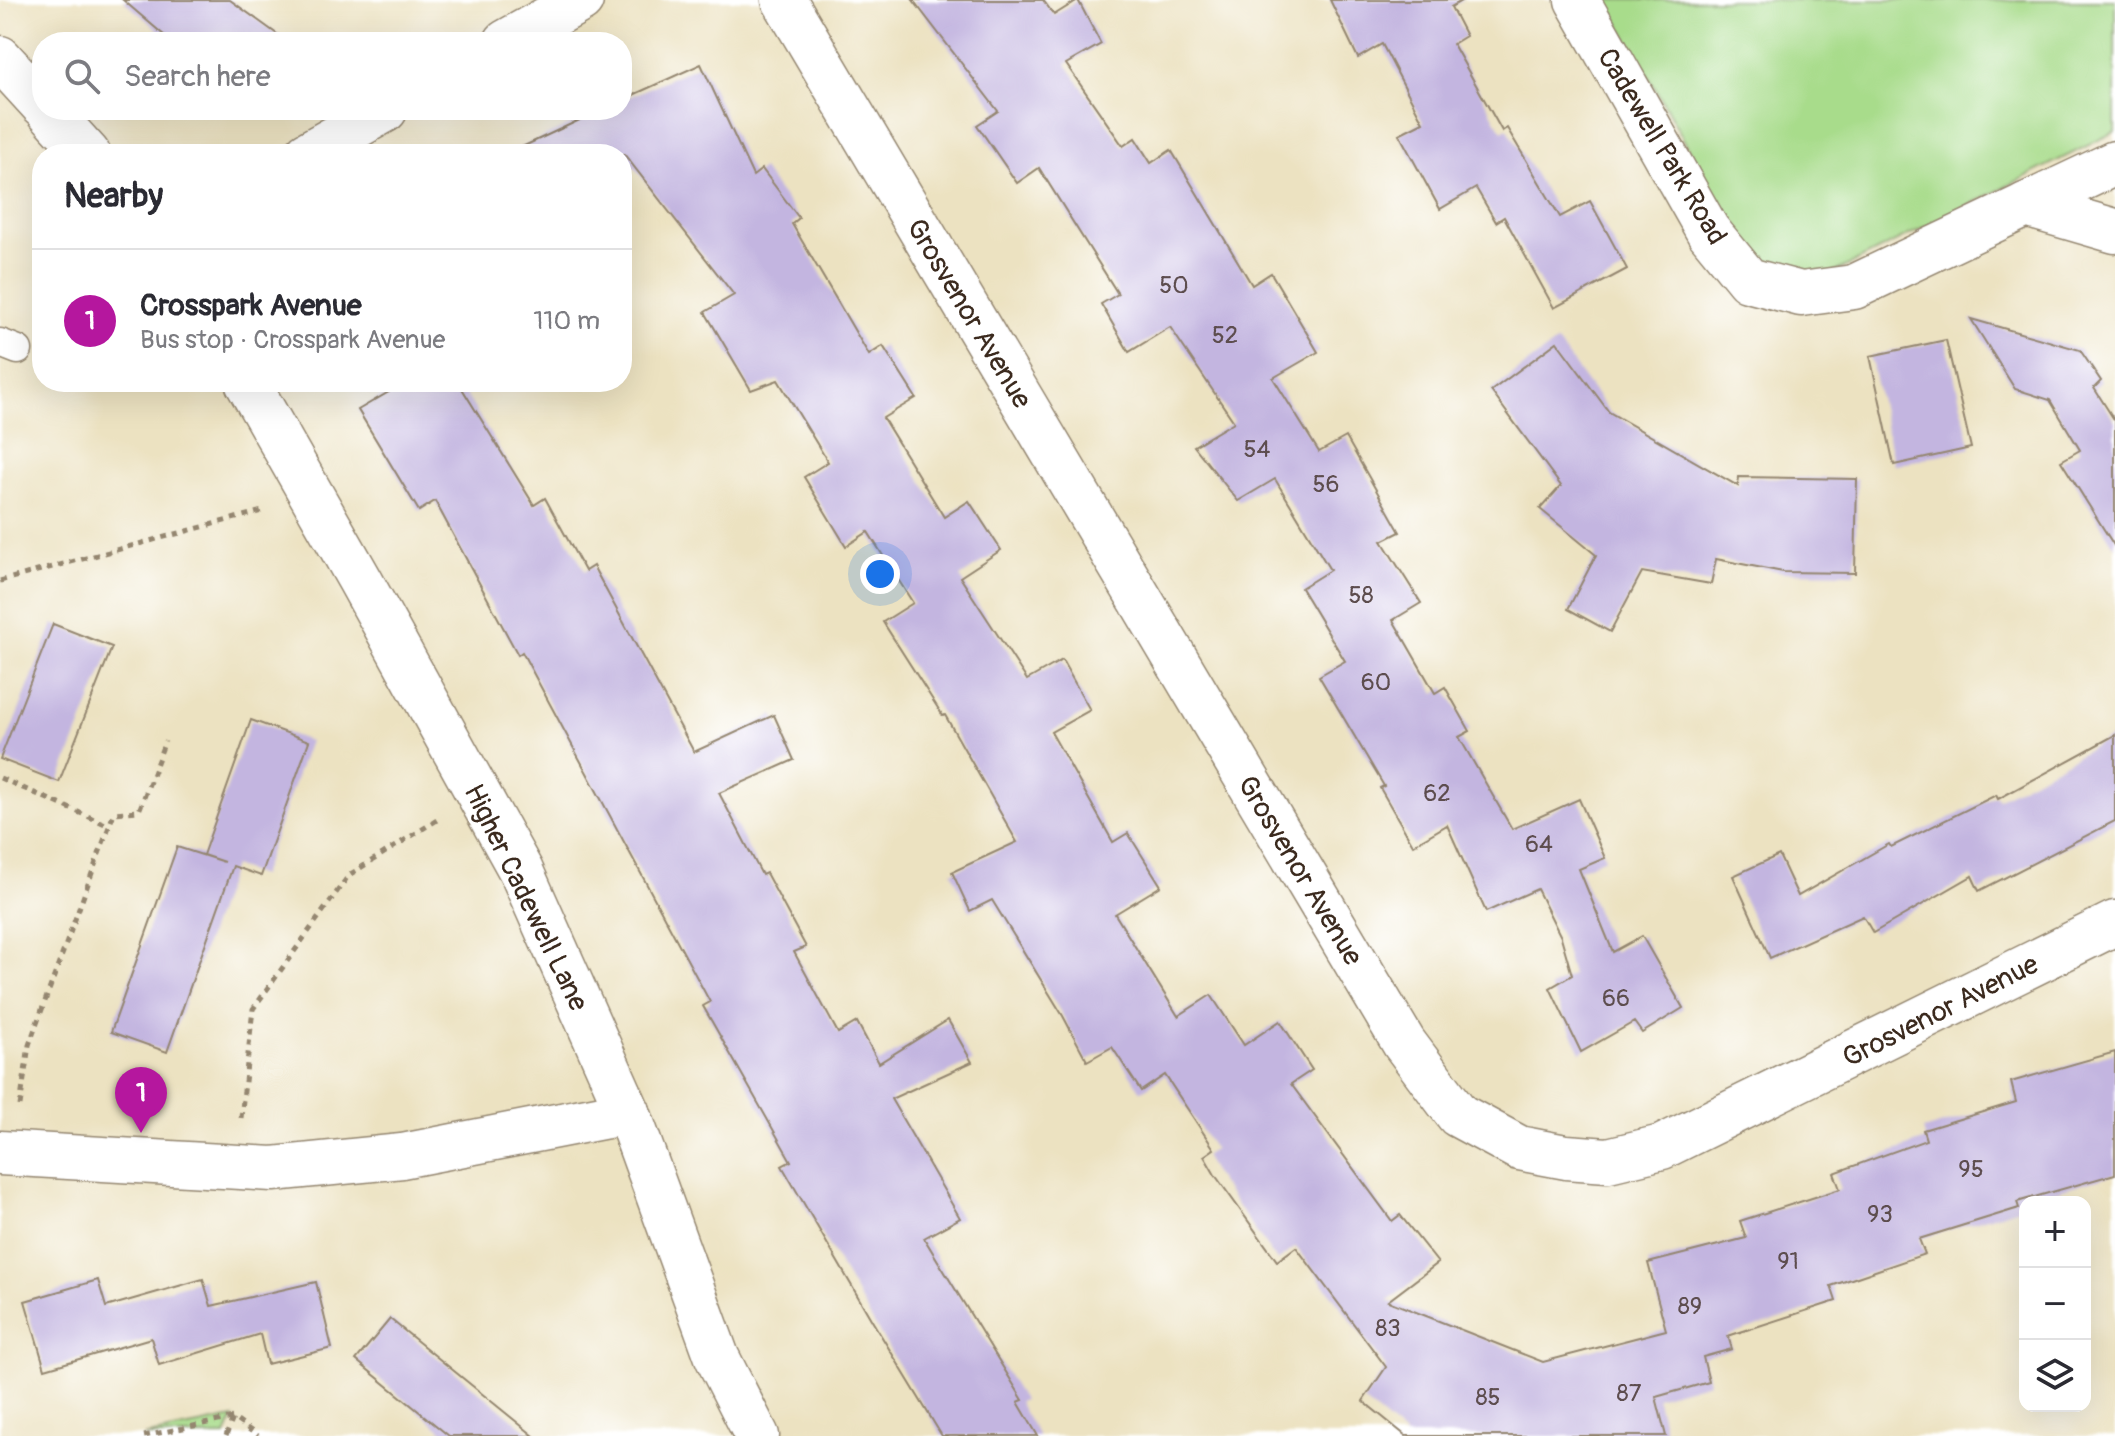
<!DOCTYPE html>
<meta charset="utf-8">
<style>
:root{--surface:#fff;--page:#f7f7f7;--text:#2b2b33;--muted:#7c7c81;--line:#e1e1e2;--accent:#b5179e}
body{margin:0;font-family:Pangolin,sans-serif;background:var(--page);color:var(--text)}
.controls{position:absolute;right:24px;bottom:24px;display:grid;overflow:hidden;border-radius:16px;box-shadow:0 8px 32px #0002}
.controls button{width:72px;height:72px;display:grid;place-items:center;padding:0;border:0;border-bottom:2px solid var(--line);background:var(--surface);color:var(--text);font:40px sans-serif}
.you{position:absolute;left:880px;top:574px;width:28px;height:28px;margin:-20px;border:6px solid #fff;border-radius:50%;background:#1a73e8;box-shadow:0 0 0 12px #1a73e833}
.badge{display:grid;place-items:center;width:52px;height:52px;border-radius:50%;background:var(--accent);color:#fff;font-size:26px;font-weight:700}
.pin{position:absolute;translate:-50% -66px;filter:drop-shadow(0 2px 4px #0008)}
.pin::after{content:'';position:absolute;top:42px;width:28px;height:24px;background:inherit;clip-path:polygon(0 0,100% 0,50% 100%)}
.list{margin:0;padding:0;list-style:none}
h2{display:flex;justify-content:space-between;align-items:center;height:104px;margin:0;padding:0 32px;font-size:34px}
h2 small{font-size:26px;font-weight:400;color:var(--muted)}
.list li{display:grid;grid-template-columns:52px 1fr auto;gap:24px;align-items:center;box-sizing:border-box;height:144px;padding:0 32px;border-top:2px solid var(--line)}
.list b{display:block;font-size:30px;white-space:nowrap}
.list p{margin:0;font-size:26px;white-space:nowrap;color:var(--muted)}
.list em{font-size:26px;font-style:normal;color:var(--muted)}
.icon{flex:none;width:44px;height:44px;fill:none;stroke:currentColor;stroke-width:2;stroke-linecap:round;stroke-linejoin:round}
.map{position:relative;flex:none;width:2115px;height:1436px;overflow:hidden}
.search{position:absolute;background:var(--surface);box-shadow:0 8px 32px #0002;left:32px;top:32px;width:600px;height:88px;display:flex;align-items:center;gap:20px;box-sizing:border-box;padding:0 28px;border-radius:32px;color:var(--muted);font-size:30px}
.panel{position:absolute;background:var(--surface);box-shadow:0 8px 32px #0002;left:32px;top:144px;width:600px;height:248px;border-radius:32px}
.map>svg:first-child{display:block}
.green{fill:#a8dc8b;stroke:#728354;stroke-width:2}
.building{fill:#c3b5e0}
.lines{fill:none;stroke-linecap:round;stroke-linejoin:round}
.lane-casing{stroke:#948670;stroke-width:31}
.street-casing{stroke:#948670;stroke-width:47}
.path{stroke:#948670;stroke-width:5;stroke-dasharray:6 6;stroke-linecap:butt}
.lane{stroke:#fff;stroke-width:28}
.street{stroke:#fff;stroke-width:44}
.labels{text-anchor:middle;stroke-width:6;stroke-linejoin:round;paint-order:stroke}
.number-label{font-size:24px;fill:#5d4d4e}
.street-label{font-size:28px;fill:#3b2a1e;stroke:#fff}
</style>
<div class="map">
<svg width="2115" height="1436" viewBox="0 0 2115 1436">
<rect width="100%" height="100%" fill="#fff"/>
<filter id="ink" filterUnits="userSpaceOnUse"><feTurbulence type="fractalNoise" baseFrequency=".0125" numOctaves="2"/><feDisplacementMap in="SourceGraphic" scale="16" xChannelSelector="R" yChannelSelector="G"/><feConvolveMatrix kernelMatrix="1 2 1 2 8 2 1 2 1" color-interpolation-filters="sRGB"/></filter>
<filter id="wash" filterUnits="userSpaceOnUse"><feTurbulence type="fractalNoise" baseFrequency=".006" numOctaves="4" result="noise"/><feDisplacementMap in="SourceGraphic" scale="32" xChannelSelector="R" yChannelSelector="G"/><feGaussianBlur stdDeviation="1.8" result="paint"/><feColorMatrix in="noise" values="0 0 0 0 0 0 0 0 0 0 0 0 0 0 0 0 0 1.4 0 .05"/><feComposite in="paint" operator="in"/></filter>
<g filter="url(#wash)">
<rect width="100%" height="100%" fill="#ece2c1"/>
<!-- green -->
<g class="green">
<path d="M1606,0H2115V132L1829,275L1776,270L1743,246Z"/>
<path d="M233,1418L226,1436H144Z"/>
</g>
<g id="blocks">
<!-- building -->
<g class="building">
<path d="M123,0H230L288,42H172Z"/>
<path d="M913,0H1043L1054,15L1078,0L1101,44L1066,64L1123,146L1135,138L1151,163L1171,150L1252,285L1271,273L1318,352L1273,378L1319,452L1346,437L1400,532L1382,541L1421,603L1393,620L1435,693L1445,687L1470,731L1459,737L1512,829L1579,799L1605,858L1579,869L1613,952L1642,936L1683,1008L1642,1033L1634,1022L1581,1052L1550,988L1572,975L1561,937L1537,889L1486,912L1447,825L1413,845L1380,788L1384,786L1319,676L1345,661L1301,588L1330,570L1275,479L1238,501L1194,446L1234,422L1170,327L1129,352L1101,304L1118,294L1039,168L1017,183L977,125L998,111Z"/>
<path d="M1330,0H1463L1451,7L1466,36L1453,44L1502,131L1507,128L1560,217L1590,201L1627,269L1554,308L1504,217L1496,222L1476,188L1440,209L1399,134L1423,122L1382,44L1358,58Z"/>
<path d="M701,64L753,176L762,169L799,218L792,224L869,355L883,346L916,398L883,418L944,517L969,501L1001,550L960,577L1027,680L1062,660L1090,710L1051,732L1113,842L1128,833L1161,886L1115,914L1178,1016L1211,995L1244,1045L1280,1021L1312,1070L1291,1084L1392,1221L1400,1215L1438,1263L1388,1301L1543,1362L1666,1330L1648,1263L1746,1238L1740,1221L1840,1189L1834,1173L1926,1140L1923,1130L2016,1102L2011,1082L2115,1052V1174L2017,1202L2019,1208L1919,1239L1925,1254L1831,1286L1836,1301L1728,1336L1732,1349L1703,1357L1709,1382L1656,1397L1666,1436H1406L1363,1401L1386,1367L1296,1247L1277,1261L1215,1175L1204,1156L1214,1149L1165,1075L1141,1091L1112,1047L1087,1061L1063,1016L992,900L970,911L952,872L1017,842L945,715L943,716L883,622L913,603L868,532L846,546L804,477L828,462L778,380L751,390L705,312L734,295L624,154H507L601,110H622V100Z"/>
<path d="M1971,319L2080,350L2101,381L2094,388L2115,421V547L2061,461L2080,450L2050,400L2015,389Z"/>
<path d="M1946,340L1971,448L1894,465L1870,356Z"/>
<path d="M1557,342L1609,412L1738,486L1739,477L1857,479L1855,573L1783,572L1716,559L1711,584L1642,572L1610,632L1568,609L1596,555L1540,509L1561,486L1491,391Z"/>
<path d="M406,382H458L534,505L545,498L585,571L593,566L694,752L774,715L794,760L719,793L762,875L766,873L806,947L794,952L838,1033L857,1022L879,1063L948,1020L972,1062L891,1099L960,1218L924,1238L1023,1400L1018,1402L1038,1436H942L871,1319L782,1166L791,1161L703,1006L710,1002L522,652L518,655L435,501L419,511L358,410Z"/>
<path d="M53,624L112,647L59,782L0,759Z"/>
<path d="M251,720L309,741L261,876L233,866L167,1052L111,1032L177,847L224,862L203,855Z"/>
<path d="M2115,735V821L1979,891L1972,876L1873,933L1863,916L1770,958L1733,876L1779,855L1798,896L1889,844L1891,847L1996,795L1998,799Z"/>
<path d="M203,1279L211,1306L316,1282L332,1348L267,1364L260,1334L159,1365L151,1338L45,1369L25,1301L98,1280L106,1307Z"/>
<path d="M390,1319L534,1436H449L356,1360Z"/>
</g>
</g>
</g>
<g filter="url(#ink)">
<use href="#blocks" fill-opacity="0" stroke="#948670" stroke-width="2"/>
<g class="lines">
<defs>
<path id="lane" d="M0,343L18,350"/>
<g id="street">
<path d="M784,0L1404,1043L1458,1115L1519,1148L1566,1157L1608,1160L1662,1147L2115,923"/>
<path d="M1577,0L1708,231L1748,280L1801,294L1854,287L2026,205L2115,231"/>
<path d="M506,42L581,0"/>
<path d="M0,58L42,104"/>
<path d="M48,110L88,154"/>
<path d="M307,154L385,110"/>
<path d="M2026,205L2115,163"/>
<path d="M247,382L360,580L521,871L628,1112L717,1357L757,1436"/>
<path d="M0,1153L273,1169L402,1156L628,1112"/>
</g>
</defs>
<!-- lane casing -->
<use href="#lane" class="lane-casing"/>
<!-- street casing -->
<use href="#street" class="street-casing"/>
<!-- path -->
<g class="path">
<path d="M0,581L262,511"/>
<path d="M0,778L110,826"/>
<path d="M20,1106L29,1045L114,813L139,811L165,741"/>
<path d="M241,1118L253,1009L349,875L437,820"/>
<path d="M144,1436L233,1418L258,1436"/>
<path d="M226,1436L233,1418"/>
</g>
<!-- lane -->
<use href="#lane" class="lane"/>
<!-- street -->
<use href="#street" class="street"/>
</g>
</g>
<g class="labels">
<!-- number labels -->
<g class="number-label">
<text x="1174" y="293">50</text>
<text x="1225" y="343">52</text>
<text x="1257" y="457">54</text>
<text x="1326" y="492">56</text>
<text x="1361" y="603">58</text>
<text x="1376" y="690">60</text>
<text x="1437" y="801">62</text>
<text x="1539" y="852">64</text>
<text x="1616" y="1006">66</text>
<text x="1971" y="1177">95</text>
<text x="1880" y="1222">93</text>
<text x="1788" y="1269">91</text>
<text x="1690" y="1314">89</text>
<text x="1388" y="1336">83</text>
<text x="1629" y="1401">87</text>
<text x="1488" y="1405">85</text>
</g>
<!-- street labels -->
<g class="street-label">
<text transform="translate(1663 146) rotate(59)" y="10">Cadewell Park Road</text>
<text transform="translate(970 313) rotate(59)" y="10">Grosvenor Avenue</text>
<text transform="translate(1301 870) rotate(59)" y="10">Grosvenor Avenue</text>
<text transform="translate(527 897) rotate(64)" y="10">Higher Cadewell Lane</text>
<text transform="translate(1940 1010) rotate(-27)" y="10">Grosvenor Avenue</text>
</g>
</g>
</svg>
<div class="controls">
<button>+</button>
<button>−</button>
<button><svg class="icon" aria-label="layers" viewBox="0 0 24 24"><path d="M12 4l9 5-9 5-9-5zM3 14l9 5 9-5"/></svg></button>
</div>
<div class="you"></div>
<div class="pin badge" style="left:141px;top:1133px">1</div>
<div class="search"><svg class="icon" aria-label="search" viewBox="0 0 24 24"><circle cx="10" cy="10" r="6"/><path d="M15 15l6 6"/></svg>Search here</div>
<section class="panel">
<h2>Nearby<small></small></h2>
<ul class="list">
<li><span class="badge">1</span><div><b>Crosspark Avenue</b><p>Bus stop · Crosspark Avenue</p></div><em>110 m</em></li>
</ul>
</section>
</div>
